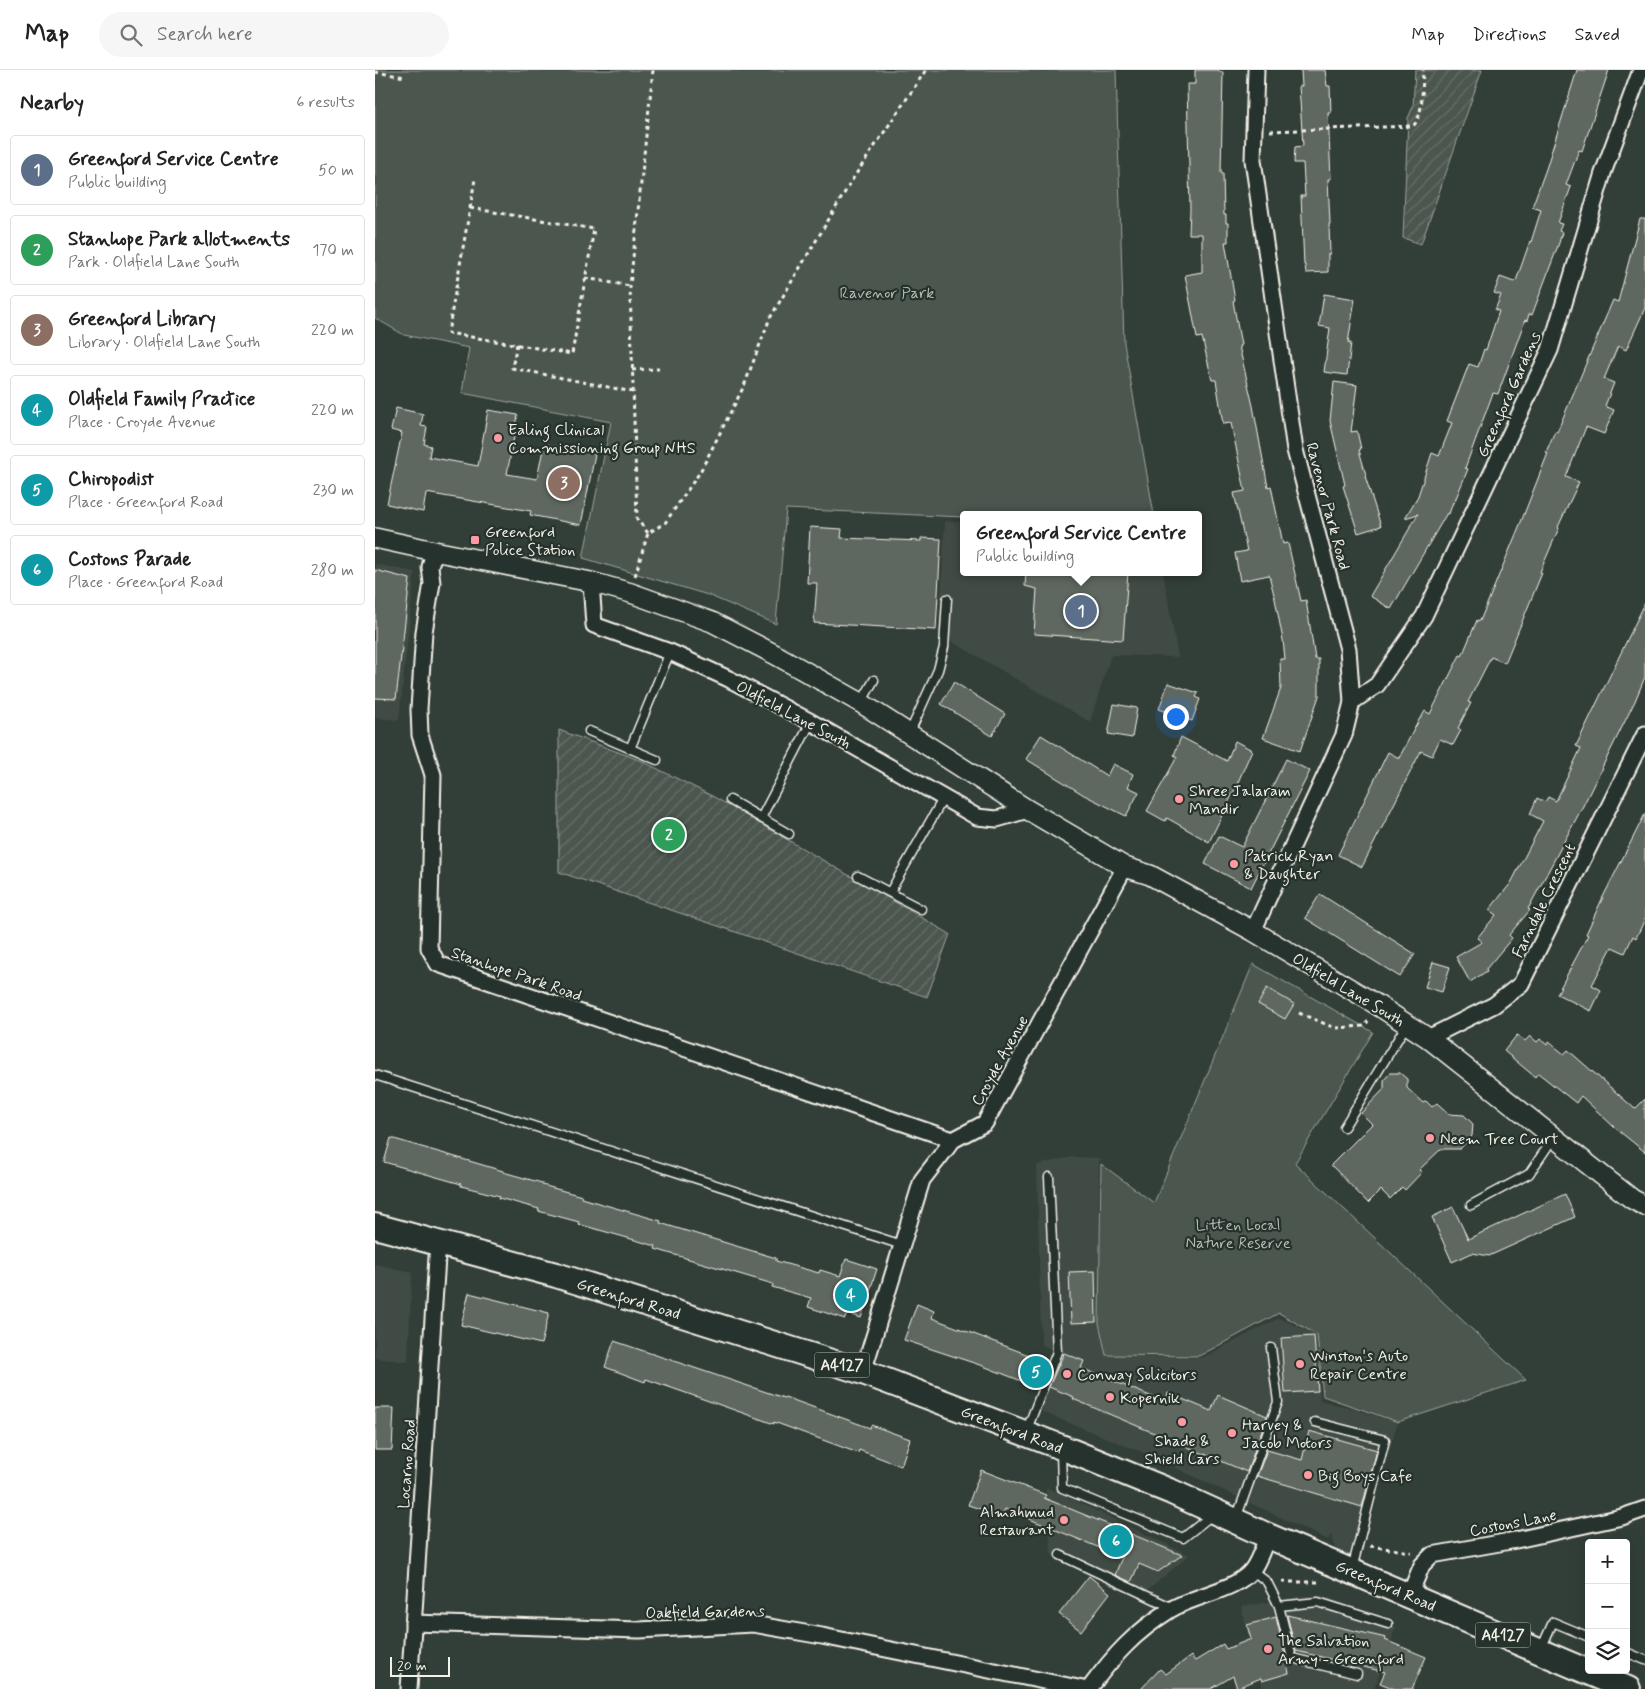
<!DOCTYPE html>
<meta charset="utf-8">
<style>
:root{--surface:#fff;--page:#f6f6f6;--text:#222;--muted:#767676;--line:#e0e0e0;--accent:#1a73e8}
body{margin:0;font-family:Mynerve,sans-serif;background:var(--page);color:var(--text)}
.controls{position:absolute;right:15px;bottom:15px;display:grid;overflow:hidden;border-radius:5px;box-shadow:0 5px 20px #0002}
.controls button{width:45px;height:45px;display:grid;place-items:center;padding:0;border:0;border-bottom:1px solid var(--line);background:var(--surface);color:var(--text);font:25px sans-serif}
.scale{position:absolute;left:15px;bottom:12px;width:60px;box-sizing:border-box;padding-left:5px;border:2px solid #f4f1e8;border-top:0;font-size:14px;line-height:18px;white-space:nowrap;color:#f4f1e8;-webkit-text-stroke:4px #26332d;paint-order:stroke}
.you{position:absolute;left:800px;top:646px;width:18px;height:18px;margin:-12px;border:4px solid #fff;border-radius:50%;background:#1a73e8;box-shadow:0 0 0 8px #1a73e833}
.badge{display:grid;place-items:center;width:32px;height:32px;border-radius:50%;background:var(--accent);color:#fff;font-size:16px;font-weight:700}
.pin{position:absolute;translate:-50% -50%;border:2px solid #fff;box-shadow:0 1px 5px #0006}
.popup{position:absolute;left:585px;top:441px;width:242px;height:65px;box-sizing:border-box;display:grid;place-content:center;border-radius:5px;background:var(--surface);filter:drop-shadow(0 1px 4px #0005);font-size:16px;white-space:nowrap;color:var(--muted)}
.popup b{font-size:19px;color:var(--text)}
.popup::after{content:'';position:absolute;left:50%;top:100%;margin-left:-10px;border:10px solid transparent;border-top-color:var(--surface)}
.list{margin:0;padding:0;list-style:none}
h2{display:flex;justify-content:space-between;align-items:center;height:65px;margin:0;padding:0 20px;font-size:21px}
h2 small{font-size:16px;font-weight:400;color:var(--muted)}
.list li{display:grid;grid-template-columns:32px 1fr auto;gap:15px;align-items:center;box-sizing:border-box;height:70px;margin:0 10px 10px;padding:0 10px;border:1px solid var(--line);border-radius:5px}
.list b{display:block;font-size:19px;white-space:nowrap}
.list p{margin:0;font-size:16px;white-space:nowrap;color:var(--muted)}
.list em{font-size:16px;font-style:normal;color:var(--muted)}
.icon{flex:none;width:28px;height:28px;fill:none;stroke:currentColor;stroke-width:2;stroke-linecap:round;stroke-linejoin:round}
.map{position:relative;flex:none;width:1270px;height:1619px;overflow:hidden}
header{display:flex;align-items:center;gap:30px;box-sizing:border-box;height:70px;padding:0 25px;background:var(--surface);border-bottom:1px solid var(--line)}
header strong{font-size:24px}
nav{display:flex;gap:28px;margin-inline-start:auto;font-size:18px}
.search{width:350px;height:45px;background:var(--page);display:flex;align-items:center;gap:12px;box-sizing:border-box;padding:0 18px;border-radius:28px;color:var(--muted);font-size:19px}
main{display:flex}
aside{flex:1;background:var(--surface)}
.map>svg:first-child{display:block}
.built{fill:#404b44}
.park{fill:#4c564f;stroke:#a0a49c}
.garden{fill:url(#garden-furrows);stroke:#a0a49c}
.building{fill:#5f6861;stroke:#f4f1e8}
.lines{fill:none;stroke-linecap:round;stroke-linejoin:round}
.service-casing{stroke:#f4f1e8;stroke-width:11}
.minor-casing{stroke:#f4f1e8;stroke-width:19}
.tertiary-casing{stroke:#f4f1e8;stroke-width:22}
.primary-casing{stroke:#f4f1e8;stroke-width:28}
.path{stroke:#f4f1e8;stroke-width:3;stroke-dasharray:4 4;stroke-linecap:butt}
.service{stroke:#26332d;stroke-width:8}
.minor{stroke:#26332d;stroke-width:15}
.tertiary{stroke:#26332d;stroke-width:19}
.primary{stroke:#26332d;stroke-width:24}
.poi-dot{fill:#ff9aa2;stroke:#26332d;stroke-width:2}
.labels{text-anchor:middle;stroke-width:4.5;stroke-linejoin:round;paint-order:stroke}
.shield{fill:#26332d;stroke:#b6b8b0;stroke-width:1}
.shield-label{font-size:15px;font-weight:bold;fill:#f4f1e8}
.park-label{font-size:16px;fill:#b9bbb2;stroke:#26332d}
.street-label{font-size:16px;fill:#f4f1e8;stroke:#26332d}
.poi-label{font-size:16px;fill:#f4f1e8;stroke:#26332d;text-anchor:start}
</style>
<header>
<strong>Map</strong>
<div class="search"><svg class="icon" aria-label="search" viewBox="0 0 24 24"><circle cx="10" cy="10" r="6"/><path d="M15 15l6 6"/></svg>Search here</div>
<nav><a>Map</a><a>Directions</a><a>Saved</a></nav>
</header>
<main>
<aside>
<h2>Nearby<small>6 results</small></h2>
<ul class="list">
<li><span class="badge" style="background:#5c6f8a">1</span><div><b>Greenford Service Centre</b><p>Public building</p></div><em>50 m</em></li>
<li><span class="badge" style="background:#2e9e5b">2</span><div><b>Stanhope Park allotments</b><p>Park · Oldfield Lane South</p></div><em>170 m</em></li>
<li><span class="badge" style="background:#8d6e63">3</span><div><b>Greenford Library</b><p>Library · Oldfield Lane South</p></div><em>220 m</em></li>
<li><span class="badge" style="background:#0f9aa8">4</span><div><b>Oldfield Family Practice</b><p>Place · Croyde Avenue</p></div><em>220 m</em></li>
<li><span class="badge" style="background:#0f9aa8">5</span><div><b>Chiropodist</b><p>Place · Greenford Road</p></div><em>230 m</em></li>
<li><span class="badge" style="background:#0f9aa8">6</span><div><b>Costons Parade</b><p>Place · Greenford Road</p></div><em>280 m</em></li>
</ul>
</aside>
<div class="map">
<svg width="1270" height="1619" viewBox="0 0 1270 1619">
<defs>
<pattern id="garden-furrows" width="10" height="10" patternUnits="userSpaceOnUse" patternTransform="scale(1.25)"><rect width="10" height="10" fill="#4c564f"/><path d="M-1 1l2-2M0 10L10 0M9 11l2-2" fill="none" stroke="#666f68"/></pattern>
</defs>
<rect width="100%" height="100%" fill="#323e38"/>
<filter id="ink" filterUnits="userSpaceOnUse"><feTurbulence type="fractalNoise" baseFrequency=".02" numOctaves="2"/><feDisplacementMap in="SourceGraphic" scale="10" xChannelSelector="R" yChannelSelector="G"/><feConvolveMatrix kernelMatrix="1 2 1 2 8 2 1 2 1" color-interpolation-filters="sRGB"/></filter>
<g filter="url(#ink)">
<!-- built -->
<g class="built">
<path d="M570,451L588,452V502H788L803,587L736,585L715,652L564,564Z"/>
<path d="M0,494L40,502L24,650L0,648Z"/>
<path d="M697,1087L724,1088V1253L731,1285L827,1288L904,1248L942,1265L945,1330L1023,1352L985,1473L970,1513L956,1464L953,1470L769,1383L660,1339L682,1282L666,1274L662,1095Z"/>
<path d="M0,1194L37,1202L33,1292L0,1288Z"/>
<path d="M671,1417L814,1485L790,1506L768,1524L676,1484Z"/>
<path d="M927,1526H948L972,1535L1021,1557L999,1619H888L866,1537Z"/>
</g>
<!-- park -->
<g class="park">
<path d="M0,0H741L749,273L779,445H588V447L411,439L401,554L333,525L208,488L236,352L87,323L94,278L29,265L0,248Z"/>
<path d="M878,894L998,962L920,1093L1151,1310L1023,1352L948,1326L942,1265L904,1243L824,1286L731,1285L724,1253L726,1094L779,1133Z"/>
</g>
<!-- garden -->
<g class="garden">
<path d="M1040,0H1107L1046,174L1028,168L1033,48L1038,37Z"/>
<path d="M184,660L267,691L339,727L575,864L552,927L184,802Z"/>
</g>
<!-- building -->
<g class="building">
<path d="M820,0H844V2H848L846,103H848L849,145H851V153H853V172H850L860,230L858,231L866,275L864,276L878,336L893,417L896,416L908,474L913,473L926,531L931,530L940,589H944V626L925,681L888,668L906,618L905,589H910L908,570L900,529L894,505L865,511L860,483L872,481L859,423L870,421L856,353L848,354L841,310H837L827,267L822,268L810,205L827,202V164H814L815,139L812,14H820Z"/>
<path d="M926,0H950L952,16H955L956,43H953L956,109H953L955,154H954L955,184H953V202L931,203L930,195H929L926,126H930L928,93H919L920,77L928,76L924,16H927Z"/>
<path d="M1202,0H1234L1207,81L1204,80L1191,115L1196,117L1183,153L1187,154L1184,161L1187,162L1184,173L1157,245L1154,244L1152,251L1150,250L1123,324L1118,323L1090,398L1093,399L1079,433L1078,432L1074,444L1072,443L1016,539L995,526L1043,444L1030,448L1043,426L1057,383L1064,386L1077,353L1072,351L1094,294L1103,297L1109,279L1111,280L1124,241L1120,240L1126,225L1119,223L1125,207L1139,212L1141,211L1155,171L1156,172L1166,140L1157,137L1171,99Z"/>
<path d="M1265,149H1270V238L1251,280L1243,276L1229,309L1239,313L1230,336L1239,340L1229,364L1211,357L1191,407L1204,412L1183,457L1184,458L1165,502L1167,503L1130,593L1116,587L1093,632L1096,633L1083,658L1086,660L1078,675L1065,669L1057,686L1046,681L987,797L963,785L1013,682L1024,688L1045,648H1046L1050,641L1055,644L1085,585L1087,586L1102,550L1105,551L1146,452L1173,383L1171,382L1180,361L1182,362L1238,230L1243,232Z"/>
<path d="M949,224L980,229L973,273H976L972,305L949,302L955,258L944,256Z"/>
<path d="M959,312L982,315L976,362L982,361L986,379L984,380L991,405L990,406L1006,456L983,463L968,416L970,415L955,351Z"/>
<path d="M21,338L48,344L46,356L52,357L49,374L56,376L54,387L103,396L113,340L143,345L132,404L162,409L169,374L220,384L206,455L155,445L156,441L51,423L48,442L12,434L27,363L16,360Z"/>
<path d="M435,457L467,459L466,468L546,471V468L566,469L561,560L439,553L442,513H432Z"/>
<path d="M0,500L35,509L21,629L0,628Z"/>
<path d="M651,502H753L748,570L659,564L662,519L650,516Z"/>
<path d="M1270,533V607L1260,631L1208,736L1153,839L1155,840L1134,865L1137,868L1111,899L1112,901L1095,912L1081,887L1107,872L1102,868L1121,845L1114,840L1136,813L1168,751L1155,744L1162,728L1170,732L1173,727L1181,731L1206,678L1201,676Z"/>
<path d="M579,612L630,644L617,666L566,634Z"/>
<path d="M793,613L823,623L821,627L825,629L817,651L784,639Z"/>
<path d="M739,634L762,638L757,668L733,664Z"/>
<path d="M666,665L732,706L738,694L758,704L753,717L764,722L751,746L709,725L651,689Z"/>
<path d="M806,667L852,691L860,671L877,680L860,719L834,772L792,748L790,751L772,741L802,687L799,685Z"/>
<path d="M911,689L935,701L876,818L830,794L844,766L867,777Z"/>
<path d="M1270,744V849L1261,868L1258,866L1250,883L1237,877L1217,915L1226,920L1216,941L1182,924L1213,865L1211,864L1228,827Z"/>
<path d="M945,824L1040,884L1025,907L930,848Z"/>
<path d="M1058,892L1075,897L1067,922L1050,917Z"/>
<path d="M892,918L919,934L910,949L883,934Z"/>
<path d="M1142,965L1150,971L1155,966L1162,972L1165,969L1172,975L1174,972L1189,984L1193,980L1260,1039L1270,1029V1082L1239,1057L1206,1026L1201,1033L1163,1003L1160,1007L1129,981Z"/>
<path d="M1015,1003H1025L1032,1009V1018L1048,1033L1051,1031L1057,1037L1062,1033L1074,1044L1089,1045L1098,1054L1097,1066L1085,1079H1066L1044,1100L1047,1102L1030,1120L1027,1117L1015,1129L1006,1120L993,1133L956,1095L997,1054L986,1043L1009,1019V1010Z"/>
<path d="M16,1068L128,1101V1102L167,1113V1115L207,1126L206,1128L286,1151L285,1153L401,1188V1191L444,1203L445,1200L465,1206L471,1189L502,1199L486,1248L472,1243L470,1249L433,1237L436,1228L397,1217L398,1214L280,1179L281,1176L203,1154L204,1152L163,1141L164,1139L124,1128L125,1126L86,1116V1114L9,1092Z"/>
<path d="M1190,1124L1200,1147L1114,1186L1097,1183L1077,1192L1057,1147L1078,1137L1093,1169Z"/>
<path d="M720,1201L721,1252L696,1253L694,1202Z"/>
<path d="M94,1223L174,1243L166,1274L86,1255Z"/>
<path d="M542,1234L559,1241L557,1248L672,1292L662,1317L608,1296L529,1270Z"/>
<path d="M939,1266L943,1321L910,1323L906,1268Z"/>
<path d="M239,1271L409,1328L410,1327L495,1358L496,1355L535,1369L526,1396L484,1380L483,1383L399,1352V1354L271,1309L270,1312L230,1297Z"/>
<path d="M689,1283L709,1291L706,1298L790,1332L793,1323L836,1341L843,1325L892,1346L872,1402L698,1329L699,1327L674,1317Z"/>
<path d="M0,1338H19L17,1380H0Z"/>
<path d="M934,1361L1002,1380L987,1437L882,1406L892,1380L927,1390Z"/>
<path d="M606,1400L671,1425L669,1428L807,1485L783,1502L764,1494L756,1512L740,1505L747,1487L630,1439L627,1446L593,1435Z"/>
<path d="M714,1506L735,1523L706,1561L684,1544Z"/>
<path d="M912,1545L1011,1568L1010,1570L1051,1587L1037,1619H1020L1005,1613L1010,1602L921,1581Z"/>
<path d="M901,1547L914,1603L887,1611L886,1608L862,1618L858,1606L836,1619H766L785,1599L791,1604L816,1586L820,1591L848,1574L851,1579L876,1569L872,1555Z"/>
</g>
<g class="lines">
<defs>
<g id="service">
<path d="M486,633L499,610"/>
<path d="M214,661L282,690"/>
<path d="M534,664L563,600L569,577L572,529"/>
<path d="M255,679L295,582"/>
<path d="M355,730L414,764"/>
<path d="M386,748L436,652"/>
<path d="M483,806L546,839"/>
<path d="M515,822L569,727"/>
<path d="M0,1005L527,1175"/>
<path d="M969,1057L1032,954"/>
<path d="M1096,1135L1154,1104L1179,1067"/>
<path d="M940,1352L1010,1370L977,1499"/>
<path d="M651,1362L682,1282L674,1107"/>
<path d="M686,1381L687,1418L808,1468L837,1445"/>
<path d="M861,1449L903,1332L896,1278"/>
<path d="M685,1485L798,1538"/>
<path d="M877,1500L892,1512L904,1536L943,1532L1013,1554"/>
<path d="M904,1536L917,1588L982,1604"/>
<path d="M1166,1579L1178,1552L1214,1567"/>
<path d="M1251,1582L1270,1590"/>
</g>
<g id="minor">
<path d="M59,481L55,497L57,513L49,562L44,639L45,665L58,705L54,878L63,894L578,1070"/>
<path d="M216,512L219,555L295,582L354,609L436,652L602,747L622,749L653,740"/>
<path d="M977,632L1002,615L1049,546L1175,280L1228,103L1266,0"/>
<path d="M878,861L969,665L977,632L973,579L920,380L878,90L881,0"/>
<path d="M1053,968L1119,935L1146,914L1270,664"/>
<path d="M488,1302L547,1110L578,1070L610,1053L750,797"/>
<path d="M1034,1526L1047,1495L1057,1485L1141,1470L1247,1447L1270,1439"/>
<path d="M38,1553L264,1560L378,1554L447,1566L708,1619"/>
<path d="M34,1619L63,1172"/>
<path d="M714,1619C739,1585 759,1563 795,1540C817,1526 862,1520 877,1500C884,1491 888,1477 893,1466"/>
</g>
<path id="tertiary" d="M0,468L59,481L216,512L256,523L337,552L401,585L486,633L653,740L750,797L775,805L878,861L1004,936L1053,968L1257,1129L1270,1136"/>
<path id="primary" d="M0,1156L181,1205L488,1302L686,1377L797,1422L893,1466L1253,1619"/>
</defs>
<!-- service casing -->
<use href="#service" class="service-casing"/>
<!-- minor casing -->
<use href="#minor" class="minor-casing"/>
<!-- tertiary casing -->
<use href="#tertiary" class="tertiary-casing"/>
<!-- primary casing -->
<use href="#primary" class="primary-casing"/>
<!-- path -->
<g class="path">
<path d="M0,2L30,7"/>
<path d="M895,61L1038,56C1049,46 1047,15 1048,0"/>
<path d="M95,138L219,159L197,284L73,263Z"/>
<path d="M95,138L100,109"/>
<path d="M210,208L255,216"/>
<path d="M142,274L137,298L258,322"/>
<path d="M257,300L284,299"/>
<path d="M273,463L262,449L255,216L278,0"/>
<path d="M260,506L273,463L290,453L325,402L369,316L395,248L479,107L551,0"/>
<path d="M924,943L960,958L990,956L993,951"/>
<path d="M995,1476L1036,1482"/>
<path d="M907,1512H944"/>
</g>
<!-- service -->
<use href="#service" class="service"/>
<!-- minor -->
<use href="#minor" class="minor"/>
<!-- tertiary -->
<use href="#tertiary" class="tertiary"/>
<!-- primary -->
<use href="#primary" class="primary"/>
</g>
</g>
<!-- markers -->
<g class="poi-dot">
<circle cx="123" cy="368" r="5"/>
<rect x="95" y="465" width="10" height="10" rx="2.5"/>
<circle cx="804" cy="729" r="5"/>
<circle cx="859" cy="794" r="5"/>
<circle cx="1055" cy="1068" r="5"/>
<circle cx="925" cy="1294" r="5"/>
<circle cx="692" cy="1304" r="5"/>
<circle cx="735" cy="1327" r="5"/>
<circle cx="807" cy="1352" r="5"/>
<circle cx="857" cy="1363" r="5"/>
<circle cx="933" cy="1405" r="5"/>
<circle cx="689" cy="1450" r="5"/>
<circle cx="893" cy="1579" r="5"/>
</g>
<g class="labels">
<!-- shield labels -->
<g class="shield">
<rect x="439.5" y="1282.5" width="55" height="25" rx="4"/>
<rect x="1100.5" y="1552.5" width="55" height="25" rx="4"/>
</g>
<g class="shield-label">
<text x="467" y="1300">A4127</text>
<text x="1128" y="1570">A4127</text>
</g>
<!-- park labels -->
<g class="park-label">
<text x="512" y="228">Ravenor Park</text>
<text x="863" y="1160">Litten Local<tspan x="863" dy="18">Nature Reserve</tspan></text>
</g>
<!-- street labels -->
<g class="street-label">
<text transform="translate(1133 324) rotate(-66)" y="6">Greenford Gardens</text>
<text transform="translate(954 436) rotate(75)" y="6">Ravenor Park Road</text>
<text transform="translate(419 644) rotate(28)" y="6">Oldfield Lane South</text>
<text transform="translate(1168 830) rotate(-64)" y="6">Farndale Crescent</text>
<text transform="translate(142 903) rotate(19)" y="6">Stanhope Park Road</text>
<text transform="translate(974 919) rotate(31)" y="6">Oldfield Lane South</text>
<text transform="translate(624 990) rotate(-61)" y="6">Croyde Avenue</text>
<text transform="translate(254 1228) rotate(17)" y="6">Greenford Road</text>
<text transform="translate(637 1359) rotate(21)" y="6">Greenford Road</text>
<text transform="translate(31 1394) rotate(-86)" y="6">Locarno Road</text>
<text transform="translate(1138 1452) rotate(-11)" y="6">Costons Lane</text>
<text transform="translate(1011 1515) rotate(23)" y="6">Greenford Road</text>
<text transform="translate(330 1541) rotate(-1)" y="6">Oakfield Gardens</text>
</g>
<!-- poi labels -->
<g class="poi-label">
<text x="133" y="365">Ealing Clinical<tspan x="133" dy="18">Commissioning Group NHS</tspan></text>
<text x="110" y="467">Greenford<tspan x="110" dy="18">Police Station</tspan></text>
<text x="814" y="726">Shree Jalaram<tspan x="814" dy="18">Mandir</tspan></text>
<text x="869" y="791">Patrick Ryan<tspan x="869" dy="18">&amp; Daughter</tspan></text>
<text x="1065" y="1074">Neem Tree Court</text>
<text x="935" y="1291">Winston's Auto<tspan x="935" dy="18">Repair Centre</tspan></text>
<text x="702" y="1310">Conway Solicitors</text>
<text x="745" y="1333">Kopernik</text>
<text x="867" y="1360">Harvey &amp;<tspan x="867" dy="18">Jacob Motors</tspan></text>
<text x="807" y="1376" text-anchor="middle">Shade &amp;<tspan x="807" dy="18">Shield Cars</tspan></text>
<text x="943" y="1411">Big Boys Cafe</text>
<text x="679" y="1447" text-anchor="end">Almahmud<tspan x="679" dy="18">Restaurant</tspan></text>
<text x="903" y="1576">The Salvation<tspan x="903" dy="18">Army - Greenford</tspan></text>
</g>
</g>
</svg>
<div class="controls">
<button>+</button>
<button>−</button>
<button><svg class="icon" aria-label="layers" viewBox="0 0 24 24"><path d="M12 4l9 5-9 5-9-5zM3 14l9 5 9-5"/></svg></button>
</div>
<div class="scale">20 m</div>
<div class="you"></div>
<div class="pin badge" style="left:706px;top:541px;background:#5c6f8a">1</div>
<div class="popup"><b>Greenford Service Centre</b>Public building</div>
<div class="pin badge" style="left:294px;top:765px;background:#2e9e5b">2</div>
<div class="pin badge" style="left:189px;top:413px;background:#8d6e63">3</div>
<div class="pin badge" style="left:476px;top:1225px;background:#0f9aa8">4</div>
<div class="pin badge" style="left:661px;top:1302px;background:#0f9aa8">5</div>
<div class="pin badge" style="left:741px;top:1471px;background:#0f9aa8">6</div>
</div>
</main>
